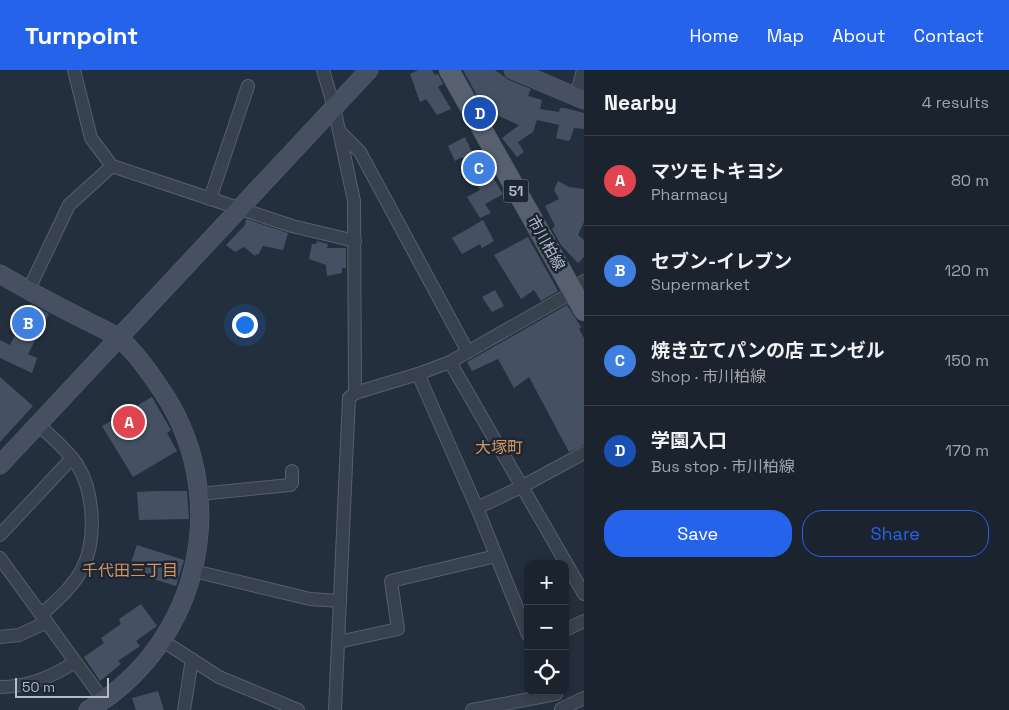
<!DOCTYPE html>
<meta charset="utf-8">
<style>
:root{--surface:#1b232e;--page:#282f3a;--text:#f1f3f6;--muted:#a0a4aa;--line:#39404a;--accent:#2563eb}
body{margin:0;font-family:"Space Grotesk","Noto Sans JP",sans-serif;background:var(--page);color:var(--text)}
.controls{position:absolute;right:15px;bottom:15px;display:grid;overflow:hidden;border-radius:10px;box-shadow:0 2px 8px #0003}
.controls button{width:45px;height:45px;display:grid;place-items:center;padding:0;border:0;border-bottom:1px solid var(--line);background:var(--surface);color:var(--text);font:25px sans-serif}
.scale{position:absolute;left:15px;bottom:12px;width:94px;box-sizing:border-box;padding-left:5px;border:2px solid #b4bcc9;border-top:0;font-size:14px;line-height:18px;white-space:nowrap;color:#b4bcc9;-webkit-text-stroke:4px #1d2633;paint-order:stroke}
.you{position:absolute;left:244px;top:254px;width:18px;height:18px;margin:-12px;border:4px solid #fff;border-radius:50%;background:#1a73e8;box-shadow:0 0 0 8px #1a73e833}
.badge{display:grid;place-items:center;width:32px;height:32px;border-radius:50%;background:var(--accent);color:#fff;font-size:16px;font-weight:700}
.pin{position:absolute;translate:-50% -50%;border:2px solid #fff;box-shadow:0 1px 5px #0006}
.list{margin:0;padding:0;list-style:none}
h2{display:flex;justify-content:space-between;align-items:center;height:65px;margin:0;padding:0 20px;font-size:21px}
h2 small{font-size:16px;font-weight:400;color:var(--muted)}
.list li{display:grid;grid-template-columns:32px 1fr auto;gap:15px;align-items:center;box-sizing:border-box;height:90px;padding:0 20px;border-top:1px solid var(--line)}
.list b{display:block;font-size:19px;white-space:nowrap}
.list p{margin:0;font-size:16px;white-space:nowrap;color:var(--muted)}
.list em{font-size:16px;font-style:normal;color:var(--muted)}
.actions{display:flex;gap:10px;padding:15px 20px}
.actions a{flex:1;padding:11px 0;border:1px solid var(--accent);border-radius:20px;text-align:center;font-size:18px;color:var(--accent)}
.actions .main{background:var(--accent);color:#fff}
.icon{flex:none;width:28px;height:28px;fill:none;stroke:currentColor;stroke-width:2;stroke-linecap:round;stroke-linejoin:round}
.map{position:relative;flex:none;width:584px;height:640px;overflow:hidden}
header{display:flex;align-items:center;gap:30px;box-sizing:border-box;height:70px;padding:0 25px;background:var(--accent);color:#fff}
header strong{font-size:24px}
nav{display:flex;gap:28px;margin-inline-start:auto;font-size:18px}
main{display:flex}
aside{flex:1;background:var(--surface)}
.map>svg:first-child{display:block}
.building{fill:#455162}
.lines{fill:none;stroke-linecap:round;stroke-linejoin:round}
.street-casing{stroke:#565f6c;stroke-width:14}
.secondary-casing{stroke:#565f6c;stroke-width:19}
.primary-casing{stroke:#414a57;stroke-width:21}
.street{stroke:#38414e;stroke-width:12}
.secondary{stroke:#465061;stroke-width:18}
.primary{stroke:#56606e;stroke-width:20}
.labels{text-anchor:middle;stroke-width:5;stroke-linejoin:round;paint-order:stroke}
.shield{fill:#1d2633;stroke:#878f9c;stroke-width:1}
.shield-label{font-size:14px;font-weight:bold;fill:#b4bcc9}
.street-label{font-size:15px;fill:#b4bcc9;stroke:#1d2633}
.neighbourhood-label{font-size:16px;fill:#d59563;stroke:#1d2633}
</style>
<header>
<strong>Turnpoint</strong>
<nav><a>Home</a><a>Map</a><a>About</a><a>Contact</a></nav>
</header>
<main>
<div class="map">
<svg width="584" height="640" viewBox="0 0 584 640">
<rect width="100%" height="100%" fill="#242f3e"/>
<!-- building -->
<g class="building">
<path d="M418,0H432L435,5L438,4L443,14L438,17L451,39L437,45L426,29L420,32L410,4Z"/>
<path d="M463,0H495L509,10L531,19L528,26L542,30L540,39L559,42L560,38H565L584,43V59L574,58L570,70L568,71L556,68L559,55L537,50L533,62L518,72L524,82L517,87L502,68L519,55L485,40Z"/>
<path d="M465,67L475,89L480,86L503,124L485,134L491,143L480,148L467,127L480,120L462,87L455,91L448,76Z"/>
<path d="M558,111L569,117L584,119V152L578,165L584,170V187L578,193L561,175L552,159L555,156L545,136L559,129L554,120Z"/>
<path d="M246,149L288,163L283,180L263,176L258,185L256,184L255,186L244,177L235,182L226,175L245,155Z"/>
<path d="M483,150L494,171L482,178L480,174L462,184L452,168Z"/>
<path d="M528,167L558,221L541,231L534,220L521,229L494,185Z"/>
<path d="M317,171L328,174L327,178H346V198H342V203L327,206L326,195L309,189L312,174H316Z"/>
<path d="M495,220L504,236L492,242L482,227Z"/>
<path d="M31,234L49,244L28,284L37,288L32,303L0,288V270L10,275Z"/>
<path d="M567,235L581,257L579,259L584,268V375L569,382L529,307L514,318L498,289L472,301L467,292Z"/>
<path d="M0,307L33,336L0,372Z"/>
<path d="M152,327L171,360L167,363L177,381L133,407L102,356Z"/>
<path d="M155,421H187L189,449L139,450L137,422Z"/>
<path d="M137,475L184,490L176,516L128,501Z"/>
<path d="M141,534L157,556L136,571L140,576L118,591L121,594L100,611L84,587L104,573L101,568L121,554L119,549Z"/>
<path d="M158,621L164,640H136L132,628Z"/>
</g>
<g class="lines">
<defs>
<g id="street">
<path d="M74,0L91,68L112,96L292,156L355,171"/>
<path d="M323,0L334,37L354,131L355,323L349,328L335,640"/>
<path d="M576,27L583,0"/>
<path d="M340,62L360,82L468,282"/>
<path d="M210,129L248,16"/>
<path d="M28,221L69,135L112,96"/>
<path d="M450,292L573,222L584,211"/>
<path d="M418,304L477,438L528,565"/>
<path d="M355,323L418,304L450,292L584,524"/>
<path d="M38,354C51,367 68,380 78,396C94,422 97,471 82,499C73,517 56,531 42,544"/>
<path d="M199,424L290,415L292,413V401"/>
<path d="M477,438L521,417L584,383"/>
<path d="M0,465L72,388"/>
<path d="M0,488L104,631"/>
<path d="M194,501L310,529L340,531"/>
<path d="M565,560L584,551"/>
<path d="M0,567L19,565L47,552"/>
<path d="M163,571L219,607L298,640"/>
<path d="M338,572L398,559L391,511L496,486"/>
<path d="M0,617C28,617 52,607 75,592"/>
<path d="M561,639L584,628"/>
<path d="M184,640L192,589"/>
<path d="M472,640L556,624"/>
</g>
<g id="secondary">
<path d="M513,0L584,30"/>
<path d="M0,204C27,220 55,235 83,249C94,255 109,261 120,269C134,281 148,300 158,315C235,423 202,573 88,640"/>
<path d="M0,395L369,0"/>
</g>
<path id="primary" d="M449,0L584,241"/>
</defs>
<!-- street casing -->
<use href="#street" class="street-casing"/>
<!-- secondary casing -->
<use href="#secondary" class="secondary-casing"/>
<!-- primary casing -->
<use href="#primary" class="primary-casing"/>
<!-- street -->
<use href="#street" class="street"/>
<!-- secondary -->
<use href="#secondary" class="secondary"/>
<!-- primary -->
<use href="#primary" class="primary"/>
</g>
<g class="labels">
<!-- shield labels -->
<rect class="shield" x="503.5" y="109.5" width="25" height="23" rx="4"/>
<g class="shield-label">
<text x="516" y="126">51</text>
</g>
<!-- street labels -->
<g class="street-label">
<text transform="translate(546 173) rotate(61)" y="5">市川柏線</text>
</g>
<!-- neighbourhood labels -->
<g class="neighbourhood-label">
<text x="499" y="383">大塚町</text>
<text x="130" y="506">千代田三丁目</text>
</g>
</g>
</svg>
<div class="controls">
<button>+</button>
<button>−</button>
<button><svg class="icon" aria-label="locate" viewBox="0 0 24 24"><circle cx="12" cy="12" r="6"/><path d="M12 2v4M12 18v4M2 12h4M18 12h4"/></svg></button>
</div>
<div class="scale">50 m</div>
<div class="you"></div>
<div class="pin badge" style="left:129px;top:352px;background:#e0444e">A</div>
<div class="pin badge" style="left:28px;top:253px;background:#3f7fe0">B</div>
<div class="pin badge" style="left:479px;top:98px;background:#3f7fe0">C</div>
<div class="pin badge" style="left:480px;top:43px;background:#1a4fb4">D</div>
</div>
<aside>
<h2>Nearby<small>4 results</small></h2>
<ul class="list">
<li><span class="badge" style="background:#e0444e">A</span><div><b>マツモトキヨシ</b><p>Pharmacy</p></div><em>80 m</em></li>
<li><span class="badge" style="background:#3f7fe0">B</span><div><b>セブン-イレブン</b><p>Supermarket</p></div><em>120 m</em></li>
<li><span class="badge" style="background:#3f7fe0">C</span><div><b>焼き立てパンの店 エンゼル</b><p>Shop · 市川柏線</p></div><em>150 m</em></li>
<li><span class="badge" style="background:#1a4fb4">D</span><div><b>学園入口</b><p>Bus stop · 市川柏線</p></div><em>170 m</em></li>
</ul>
<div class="actions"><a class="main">Save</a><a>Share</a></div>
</aside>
</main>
